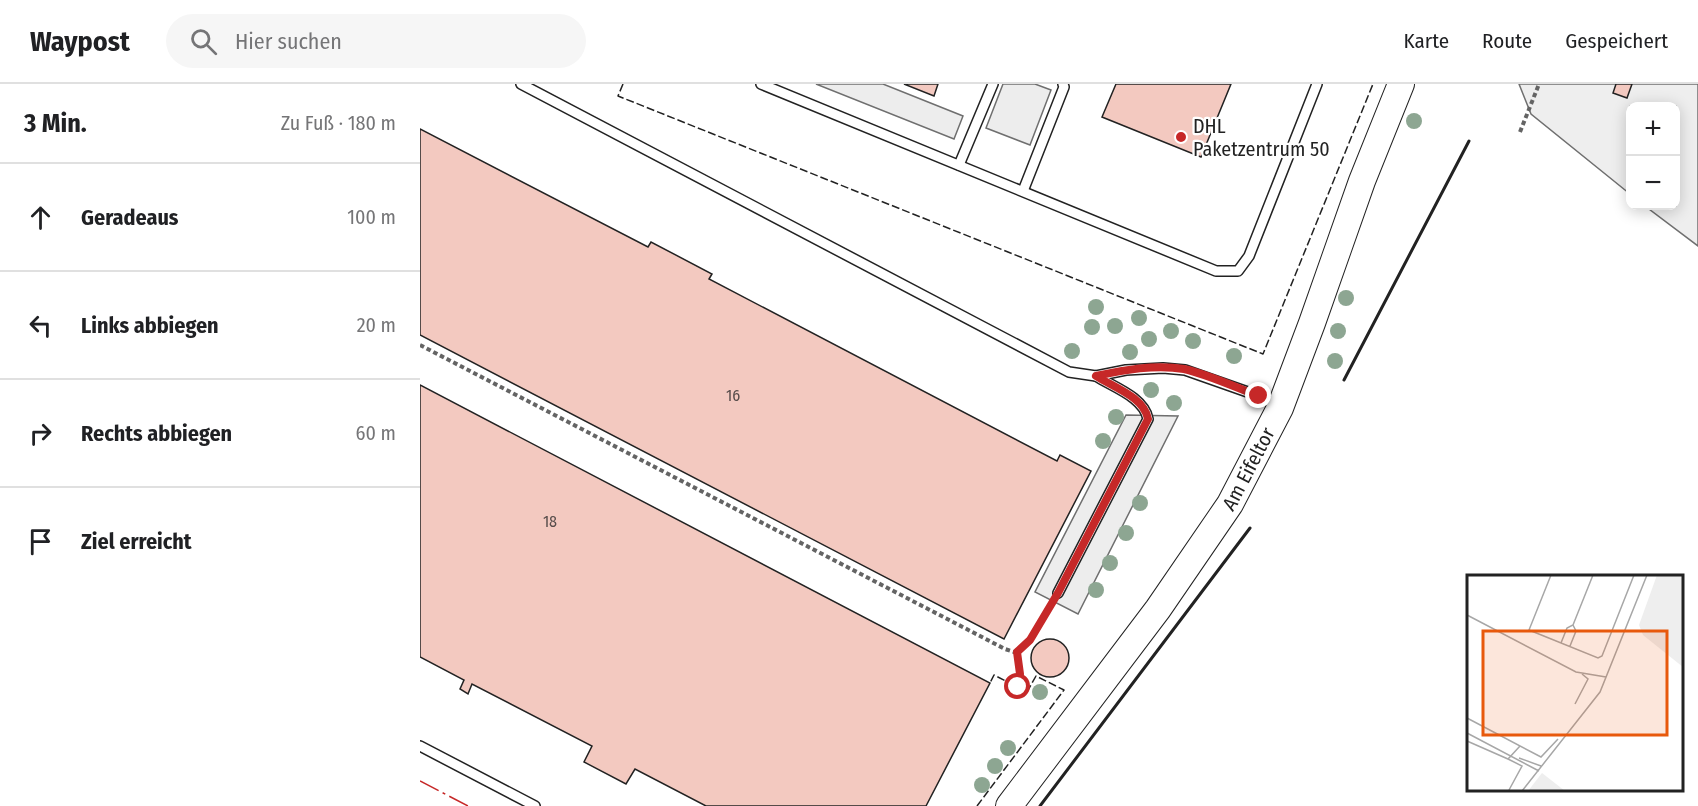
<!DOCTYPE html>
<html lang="de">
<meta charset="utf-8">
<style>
:root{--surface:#fff;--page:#f6f6f6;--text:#202124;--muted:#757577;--line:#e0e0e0}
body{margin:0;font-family:"Fira Sans Condensed",sans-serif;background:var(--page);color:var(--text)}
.controls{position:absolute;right:18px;top:18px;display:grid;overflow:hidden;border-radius:12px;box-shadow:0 3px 15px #0003}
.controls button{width:54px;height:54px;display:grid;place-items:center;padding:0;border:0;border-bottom:2px solid var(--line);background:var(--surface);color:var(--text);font:30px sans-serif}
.stop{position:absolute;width:18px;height:18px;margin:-14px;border:4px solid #c62828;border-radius:50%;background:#fff}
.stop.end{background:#c62828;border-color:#fff;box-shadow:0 2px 6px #0008}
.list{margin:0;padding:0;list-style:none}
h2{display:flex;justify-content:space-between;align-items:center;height:78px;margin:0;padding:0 24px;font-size:26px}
h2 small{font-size:20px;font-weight:400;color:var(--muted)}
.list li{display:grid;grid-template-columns:39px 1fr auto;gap:18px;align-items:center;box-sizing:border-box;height:108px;padding:0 24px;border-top:2px solid var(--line)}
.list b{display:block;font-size:22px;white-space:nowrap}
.list em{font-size:20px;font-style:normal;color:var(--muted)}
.icon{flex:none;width:33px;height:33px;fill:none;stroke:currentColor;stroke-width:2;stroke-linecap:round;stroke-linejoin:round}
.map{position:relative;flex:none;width:1278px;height:722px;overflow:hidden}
header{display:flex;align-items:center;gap:36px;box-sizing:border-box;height:84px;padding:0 30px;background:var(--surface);border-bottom:2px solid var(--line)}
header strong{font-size:28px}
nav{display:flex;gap:33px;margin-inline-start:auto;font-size:21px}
.search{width:420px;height:54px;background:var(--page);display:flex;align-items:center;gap:15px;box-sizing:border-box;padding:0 21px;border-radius:33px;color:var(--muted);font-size:22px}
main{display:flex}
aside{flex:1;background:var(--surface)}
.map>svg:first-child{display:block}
.green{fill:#eee;stroke:#6f6f6f;stroke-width:1.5}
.parking{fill:#ededed;stroke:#6f6f6f;stroke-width:1.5}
.building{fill:#f3c9c0;stroke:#222;stroke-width:1.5}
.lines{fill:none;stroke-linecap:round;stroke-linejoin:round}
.lane-casing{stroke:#222;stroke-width:12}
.secondary-casing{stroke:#222;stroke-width:28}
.path{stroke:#646464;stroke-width:4;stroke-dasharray:4.5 3;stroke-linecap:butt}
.lane{stroke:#fff;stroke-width:9}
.secondary{stroke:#fff;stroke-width:26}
.fence{stroke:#222;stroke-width:1.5;stroke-dasharray:8 3;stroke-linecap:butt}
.wall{stroke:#222;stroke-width:3}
.power{stroke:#c62828;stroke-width:1.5;stroke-dasharray:21 4.5 3 4.5;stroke-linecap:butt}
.tree{fill:#8da692}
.route{stroke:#c62828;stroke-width:8}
.poi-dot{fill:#c62828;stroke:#fff;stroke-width:2}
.labels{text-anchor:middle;stroke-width:4.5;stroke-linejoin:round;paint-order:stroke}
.number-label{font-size:16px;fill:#564c4a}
.poi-label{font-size:20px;fill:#222;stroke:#fff;text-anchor:start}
.street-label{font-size:20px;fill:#222;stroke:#fff}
.inset-road{fill:none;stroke:#a7a7a7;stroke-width:1.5}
.view{fill:#e8590c;fill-opacity:0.15;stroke:#e8590c;stroke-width:3}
.inset-edge{fill:none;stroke:#222;stroke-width:3}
</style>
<header>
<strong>Waypost</strong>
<div class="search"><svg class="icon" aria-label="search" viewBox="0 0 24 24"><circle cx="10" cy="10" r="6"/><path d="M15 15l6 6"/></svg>Hier suchen</div>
<nav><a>Karte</a><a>Route</a><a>Gespeichert</a></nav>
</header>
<main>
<aside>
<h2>3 Min.<small>Zu Fuß · 180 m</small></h2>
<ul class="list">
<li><svg class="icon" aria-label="ahead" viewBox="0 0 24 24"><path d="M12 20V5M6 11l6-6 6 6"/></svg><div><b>Geradeaus</b></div><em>100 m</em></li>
<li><svg class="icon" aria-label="left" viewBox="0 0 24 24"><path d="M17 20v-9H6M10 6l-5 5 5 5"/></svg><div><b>Links abbiegen</b></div><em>20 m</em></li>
<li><svg class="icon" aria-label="right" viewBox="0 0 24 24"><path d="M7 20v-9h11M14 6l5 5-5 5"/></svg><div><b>Rechts abbiegen</b></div><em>60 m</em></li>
<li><svg class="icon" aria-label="arrive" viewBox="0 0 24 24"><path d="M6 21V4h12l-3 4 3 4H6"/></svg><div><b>Ziel erreicht</b></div></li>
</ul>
</aside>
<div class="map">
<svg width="1278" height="722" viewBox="0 0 1278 722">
<rect width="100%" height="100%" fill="#fff"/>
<!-- green -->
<path class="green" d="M1099,0H1278V162L1225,122H1256V22H1210V110L1111,30Z"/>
<!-- parking -->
<g class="parking">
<path d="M396,0H463L543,32L534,55Z"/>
<path d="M583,0H615L631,6L610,61L566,44Z"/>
<path d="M706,331L758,332L658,530L615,508Z"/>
</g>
<!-- building -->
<g class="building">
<path d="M484,0H518L514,12Z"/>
<path d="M696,0H811L781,73L682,33Z"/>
<path d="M1196,0H1212L1207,14L1193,9Z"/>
<path d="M0,45L228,163L231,158L292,190L289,195L637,377L640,371L671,387L584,555L0,251Z"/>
<path d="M0,301L570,599L506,722H286L215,685L206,700L164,678L172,662L52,600L48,610L40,605L44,596L0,573Z"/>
<circle cx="630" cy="574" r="19"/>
</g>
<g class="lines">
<defs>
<g id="lane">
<path d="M101,0L649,288L676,292L706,286L743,284L765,286L839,312L859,323"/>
<path d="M341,0L796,187H818L829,172L897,0"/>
<path d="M539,81L573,0"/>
<path d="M603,107L644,3L643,0"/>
<path d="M638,509L728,335C724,313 693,303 676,292"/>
<path d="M0,662L115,722"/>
</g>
<g id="secondary">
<path id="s1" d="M589,722L738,525L810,420L860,324L892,239L942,97L981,0"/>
</g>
</defs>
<!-- lane casing -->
<use href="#lane" class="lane-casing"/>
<!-- secondary casing -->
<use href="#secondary" class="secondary-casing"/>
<!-- path -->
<g class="path">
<path d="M1100,48L1119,0"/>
<path d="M0,261L585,565L597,569L610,557L631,520"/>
<path d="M597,569L599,578L598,603"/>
</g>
<!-- lane -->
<use href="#lane" class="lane"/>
<!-- secondary -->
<use href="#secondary" class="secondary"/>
<!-- fence -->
<g class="fence">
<path d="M203,0L198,12L843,270L953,0"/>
<path d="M557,722L644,606L616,592L607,608L574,591L570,599"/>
</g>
<!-- wall -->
<g class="wall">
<path d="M924,296L1049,57"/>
<path d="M620,722L830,444"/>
</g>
<!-- power -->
<path class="power" d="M0,697L48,722"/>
</g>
<!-- trees -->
<g class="tree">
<circle cx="994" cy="37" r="8"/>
<circle cx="926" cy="214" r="8"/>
<circle cx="676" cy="223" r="8"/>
<circle cx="719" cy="234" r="8"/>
<circle cx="695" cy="242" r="8"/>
<circle cx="672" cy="243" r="8"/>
<circle cx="751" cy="247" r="8"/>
<circle cx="918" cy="247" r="8"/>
<circle cx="729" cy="255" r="8"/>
<circle cx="773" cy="257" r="8"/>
<circle cx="652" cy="267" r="8"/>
<circle cx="710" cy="268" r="8"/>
<circle cx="814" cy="272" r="8"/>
<circle cx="915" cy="277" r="8"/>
<circle cx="731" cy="306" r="8"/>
<circle cx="754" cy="319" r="8"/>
<circle cx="696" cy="333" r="8"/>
<circle cx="683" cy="357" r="8"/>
<circle cx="720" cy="419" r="8"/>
<circle cx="706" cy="449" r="8"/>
<circle cx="690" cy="479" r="8"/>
<circle cx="676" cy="506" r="8"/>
<circle cx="620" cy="608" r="8"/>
<circle cx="588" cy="664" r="8"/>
<circle cx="575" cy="682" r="8"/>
<circle cx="562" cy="701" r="8"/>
</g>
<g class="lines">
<!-- route -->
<path class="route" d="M598,603L600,590L597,568L610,556L638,509L728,335C724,313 693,303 676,292C704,286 735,280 764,285C787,290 817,304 839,312"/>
</g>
<!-- markers -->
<circle class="poi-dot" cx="761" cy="53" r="6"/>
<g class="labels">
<!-- number labels -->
<g class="number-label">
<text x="313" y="317">16</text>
<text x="130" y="443">18</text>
</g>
<!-- poi labels -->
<g class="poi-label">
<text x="773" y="49">DHL<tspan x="773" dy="23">Paketzentrum 50</tspan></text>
</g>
<!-- street labels -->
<g class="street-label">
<text dy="7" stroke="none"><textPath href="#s1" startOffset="414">Am Eifeltor</textPath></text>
</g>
</g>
<!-- overview -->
<g transform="translate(1047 491)">
<rect width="216" height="216" fill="#fff"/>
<path d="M190,0H216V92L176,60L172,50ZM75,198L98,216H61Z" fill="#eee"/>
<path class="inset-road" d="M84,0L62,55L131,83L135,81L167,0M0,40L109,97L139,102M94,68L100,53L106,50L126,0M103,71L109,56L106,50M108,129L121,104L115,99M0,143L74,182L91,164M0,158L72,196M0,166L41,184L53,171M52,183L74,191M41,184L55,191L42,215M55,216L133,117L180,0"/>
<path class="view" d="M16,56H200V160H16Z"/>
<rect width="216" height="216" class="inset-edge"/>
</g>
</svg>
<div class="controls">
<button>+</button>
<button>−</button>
</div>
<div class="stop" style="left:598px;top:603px"></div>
<div class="stop end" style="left:839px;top:312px"></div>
</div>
</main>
